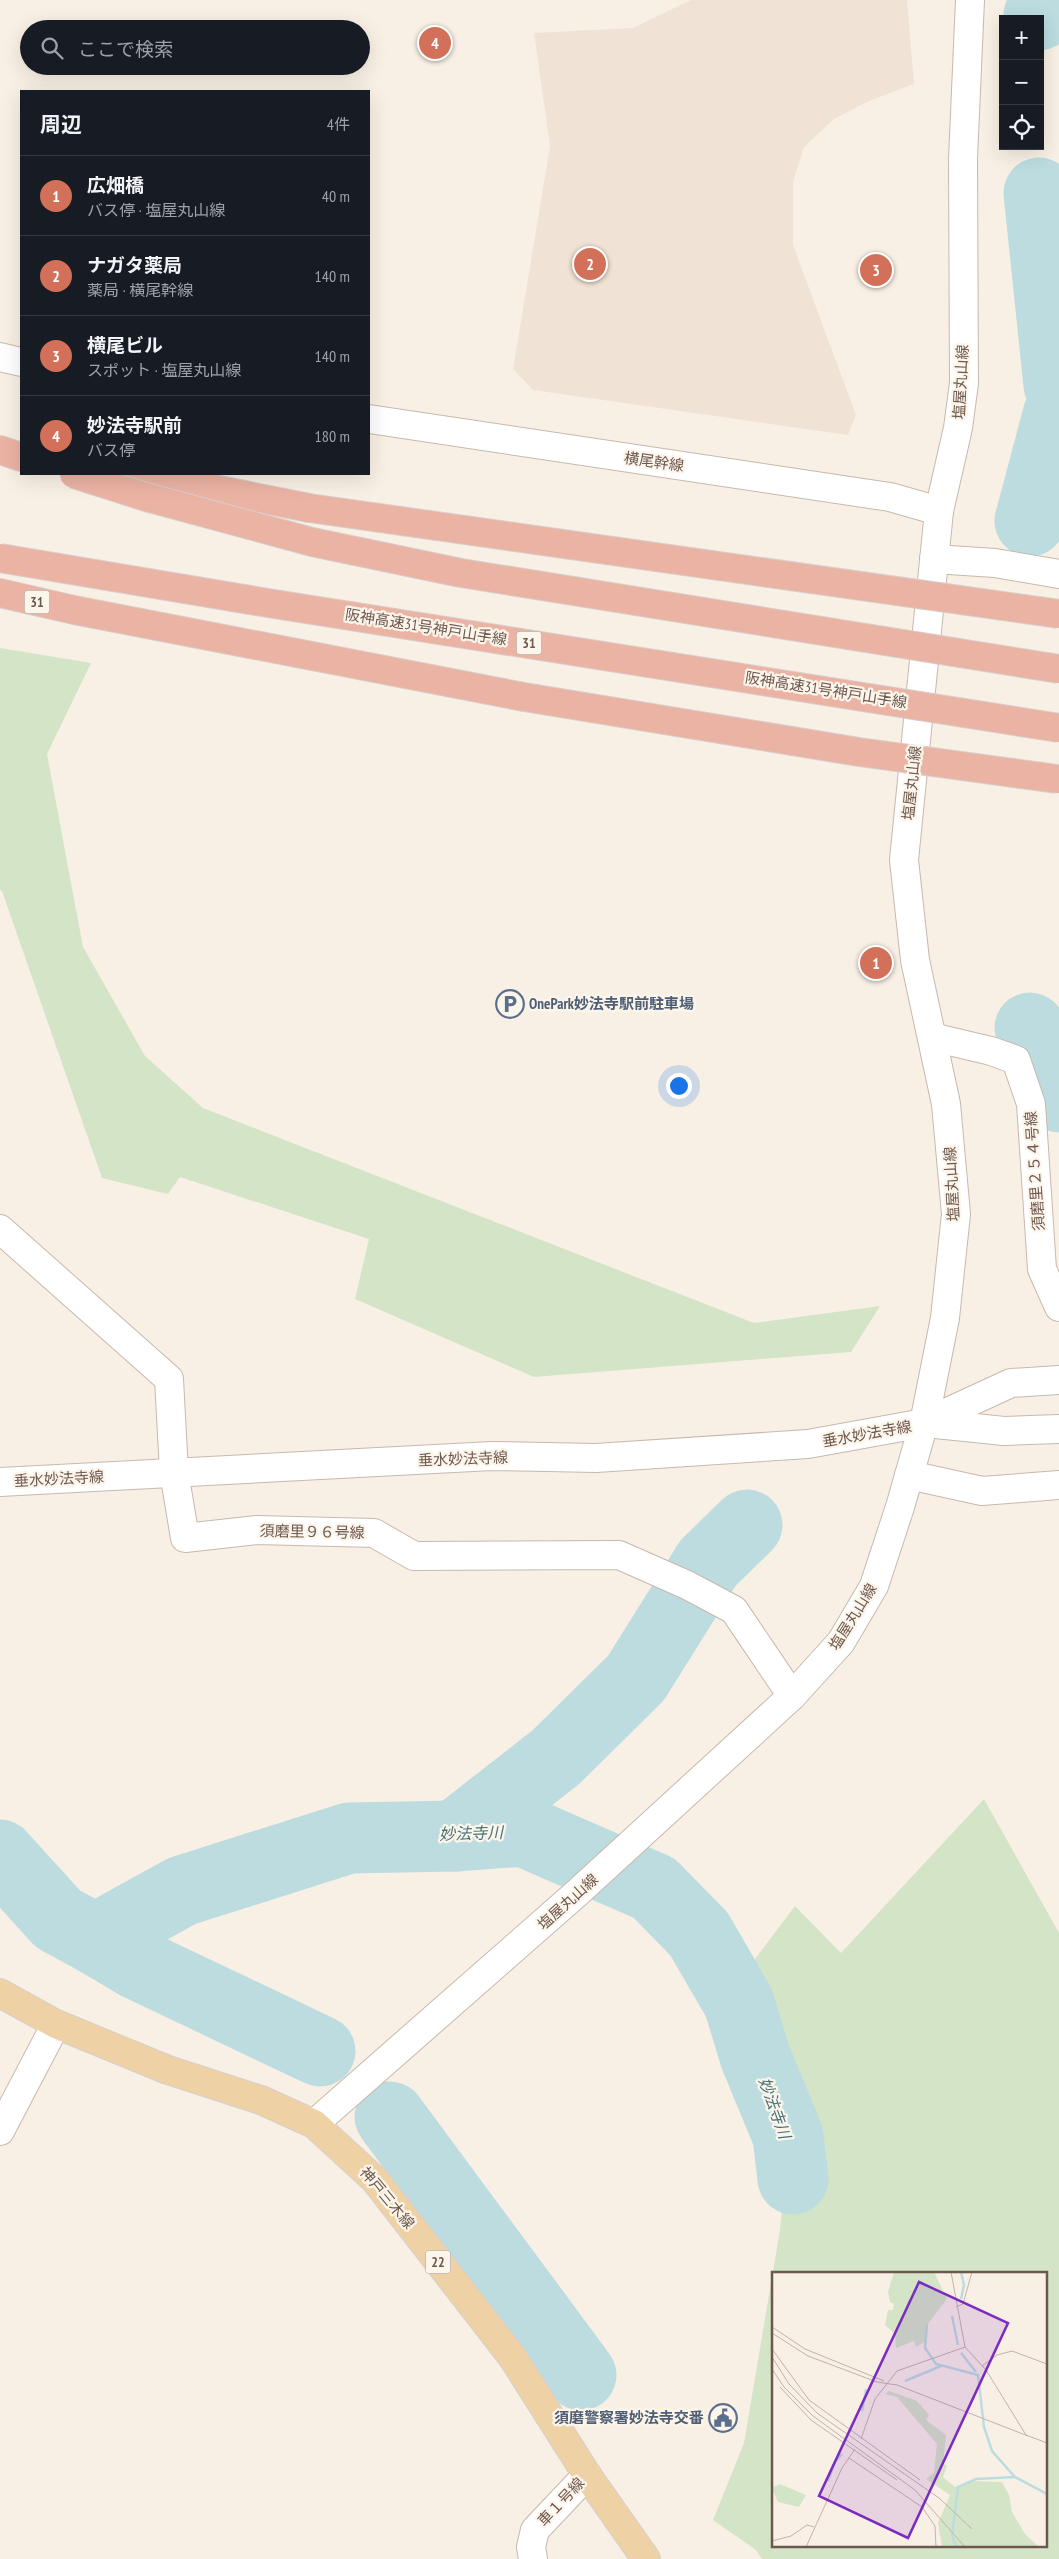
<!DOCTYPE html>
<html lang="ja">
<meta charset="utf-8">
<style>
:root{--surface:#171b24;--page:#20242c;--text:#f1f3f6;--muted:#9ea1a6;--line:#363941;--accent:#d3705a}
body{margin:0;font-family:"PT Sans Narrow","Noto Sans JP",sans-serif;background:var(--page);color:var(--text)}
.controls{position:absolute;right:15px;top:15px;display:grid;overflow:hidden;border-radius:0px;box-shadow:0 5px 20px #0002}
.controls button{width:45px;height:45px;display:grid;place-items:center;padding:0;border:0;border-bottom:1px solid var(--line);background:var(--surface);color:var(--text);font:25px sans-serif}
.you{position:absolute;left:678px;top:1085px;width:18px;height:18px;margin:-12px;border:4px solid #fff;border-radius:50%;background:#1a73e8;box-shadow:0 0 0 8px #1a73e833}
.badge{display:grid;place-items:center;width:32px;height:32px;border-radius:50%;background:var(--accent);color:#fff;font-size:16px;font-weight:700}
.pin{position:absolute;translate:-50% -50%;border:2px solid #fff;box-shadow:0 1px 5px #0006}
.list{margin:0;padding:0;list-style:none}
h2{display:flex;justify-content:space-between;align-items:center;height:65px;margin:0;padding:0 20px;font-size:21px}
h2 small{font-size:16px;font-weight:400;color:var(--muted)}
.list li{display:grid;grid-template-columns:32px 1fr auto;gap:15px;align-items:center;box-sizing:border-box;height:80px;padding:0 20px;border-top:1px solid var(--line)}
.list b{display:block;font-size:19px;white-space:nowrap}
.list p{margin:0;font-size:16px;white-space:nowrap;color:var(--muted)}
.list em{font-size:16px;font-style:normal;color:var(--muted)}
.icon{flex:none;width:28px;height:28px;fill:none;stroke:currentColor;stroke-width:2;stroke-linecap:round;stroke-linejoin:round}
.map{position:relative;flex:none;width:1059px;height:2559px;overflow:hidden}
.search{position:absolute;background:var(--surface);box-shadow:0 5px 20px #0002;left:20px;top:20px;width:350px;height:55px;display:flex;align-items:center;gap:12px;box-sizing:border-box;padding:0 18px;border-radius:28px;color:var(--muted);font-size:19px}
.panel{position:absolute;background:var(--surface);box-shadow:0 5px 20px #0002;left:20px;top:90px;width:350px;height:385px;border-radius:0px}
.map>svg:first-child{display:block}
.residential{fill:#f0e2d5}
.green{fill:#d4e4c6;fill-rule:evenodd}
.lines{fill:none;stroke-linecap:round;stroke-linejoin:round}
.river{stroke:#bcdce0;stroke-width:71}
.minor-casing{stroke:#c8b8ad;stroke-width:30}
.major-casing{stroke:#d6d0cd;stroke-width:30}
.highway-casing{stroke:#d6d0cd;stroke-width:30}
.minor{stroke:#fff;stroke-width:28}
.major{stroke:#efd1a6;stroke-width:28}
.highway{stroke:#ebb3a4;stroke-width:28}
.highway-bridge-casing{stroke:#d6d0cd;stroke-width:30;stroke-linecap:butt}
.highway-bridge{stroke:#ebb3a4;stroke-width:28}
.labels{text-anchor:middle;stroke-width:4.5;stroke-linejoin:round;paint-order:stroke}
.shield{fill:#fcf5eb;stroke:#99877d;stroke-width:1}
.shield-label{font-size:14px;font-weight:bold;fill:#6e584e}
.street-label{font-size:15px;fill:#6e584e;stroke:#fcf5eb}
.service-label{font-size:15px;font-weight:bold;fill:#4e5e75;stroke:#fcf5eb;text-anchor:start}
.water-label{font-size:16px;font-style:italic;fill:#477378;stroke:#fcf5eb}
.inset-river{fill:none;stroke:#bcdce0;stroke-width:2.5}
.inset-road{fill:none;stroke:#c1b3a9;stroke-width:1}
.view{fill:#7b2cbf;fill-opacity:0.15;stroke:#7b2cbf;stroke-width:2.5}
.inset-edge{fill:none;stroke:#6e584e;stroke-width:2.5}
</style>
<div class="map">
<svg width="1059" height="2559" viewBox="0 0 1059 2559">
<rect width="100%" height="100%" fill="#f9f0e5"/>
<!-- residential -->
<path class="residential" d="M691,0H907L914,84L869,101L834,119L804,147L793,182V245L856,415L848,435L533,390L513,369L550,146L534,33L633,28Z"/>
<!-- green -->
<g class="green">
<path d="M0,648L91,663L47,754L83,947L145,1056L203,1108L754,1323L880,1306L851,1352L534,1377L355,1299L369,1239L180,1177L168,1194L102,1178L2,891L0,890Z"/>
<path d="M984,1799L1059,1933V2559H762L756,2550L713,2520L744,2443L780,2230L787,2156L718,2008L795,1906L841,1953ZM773,2273H1045V2545H773Z"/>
</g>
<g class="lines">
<!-- river -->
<g class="river">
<path d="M1039,15L1051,0"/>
<path d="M1039,193L1059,385"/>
<path d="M1030,521L1059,412"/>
<path d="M1030,1028L1059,1097"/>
<path d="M455,1836L556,1757L636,1678L708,1563L747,1525"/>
<path d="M0,1855L58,1919L95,1939L182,1891L349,1838L455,1836L523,1831L654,1888L699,1934L739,2003L755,2056L788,2136L793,2179"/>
<path d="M95,1939L137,1964L320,2051"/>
<path d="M390,2117L581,2375"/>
</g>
<defs>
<g id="minor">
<path d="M0,357L21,362"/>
<path d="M369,419L890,497L939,511"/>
<path d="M934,559L995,563L1059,574"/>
<path d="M932,1037L991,1051L1016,1060L1031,1104L1042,1269L1059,1307"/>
<path d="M0,1229L169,1379L174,1472L185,1538L257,1530L374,1533L414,1556L619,1555L687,1585L734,1610L792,1696"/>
<path d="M926,1423L1004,1431L1059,1429"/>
<path d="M909,1475L982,1491L1059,1485"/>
<path d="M0,1482L492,1456L596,1458L808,1444L924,1423L1011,1383L1059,1380"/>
<path d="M314,2124L577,1893L792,1696L841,1642L874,1586L900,1507L924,1423L945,1318L956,1214L946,1104L915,960L904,860L939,511L958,428L964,383L963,159L970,0"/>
<path d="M0,2131L56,2024"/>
<path d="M533,2559L531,2547L535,2530L587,2475"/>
</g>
<path id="major" d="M0,1993L56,2024L168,2070L261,2100L314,2124L375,2180L513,2358L587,2475L646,2559"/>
<g id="highway">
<path d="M0,450L21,457"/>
<path d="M140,474L309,508"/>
<path d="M0,593L74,610"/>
</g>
</defs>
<!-- minor casing -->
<use href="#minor" class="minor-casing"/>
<!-- major casing -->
<use href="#major" class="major-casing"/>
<!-- highway casing -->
<use href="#highway" class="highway-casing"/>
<!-- minor -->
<use href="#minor" class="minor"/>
<!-- major -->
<use href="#major" class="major"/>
<!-- highway -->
<use href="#highway" class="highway"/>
<defs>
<g id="highway-bridge">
<path d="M74,474L146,497L312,542L461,573L1059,669"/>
<path d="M309,508L1059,614"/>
<path d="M0,558L268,603L1059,728"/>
<path d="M74,610L524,697L859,752L1057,779"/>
</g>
</defs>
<!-- highway-bridge casing -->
<use href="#highway-bridge" class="highway-bridge-casing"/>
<!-- highway-bridge -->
<use href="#highway-bridge" class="highway-bridge"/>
</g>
<!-- icons -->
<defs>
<symbol id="parking-ring" viewBox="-11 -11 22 22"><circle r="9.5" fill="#fcf5eb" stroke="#5c6f8a" stroke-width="1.5"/><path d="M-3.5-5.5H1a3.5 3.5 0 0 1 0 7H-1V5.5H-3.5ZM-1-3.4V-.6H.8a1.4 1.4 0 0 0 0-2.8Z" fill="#5c6f8a"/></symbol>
<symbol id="civic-ring" viewBox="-11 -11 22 22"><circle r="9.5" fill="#fcf5eb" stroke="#5c6f8a" stroke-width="1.5"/><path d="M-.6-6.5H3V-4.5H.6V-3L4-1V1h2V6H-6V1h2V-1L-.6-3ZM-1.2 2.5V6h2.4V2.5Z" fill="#5c6f8a"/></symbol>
</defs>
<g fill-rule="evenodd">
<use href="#parking-ring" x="494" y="988" width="32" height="32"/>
<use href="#civic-ring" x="707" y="2402" width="32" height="32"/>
</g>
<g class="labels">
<!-- shield labels -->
<g class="shield">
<rect x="24.5" y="590.5" width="25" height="23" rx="4"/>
<rect x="516.5" y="631.5" width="25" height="23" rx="4"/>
<rect x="425.5" y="2250.5" width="25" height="23" rx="4"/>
</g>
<g class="shield-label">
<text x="37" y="607">31</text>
<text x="529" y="648">31</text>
<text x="438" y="2267">22</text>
</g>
<!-- street labels -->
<g class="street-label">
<text transform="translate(961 382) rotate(-87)" y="5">塩屋丸山線</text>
<text transform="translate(654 462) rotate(8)" y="5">横尾幹線</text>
<text transform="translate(426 627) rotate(9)" y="5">阪神高速31号神戸山手線</text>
<text transform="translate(826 690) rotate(9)" y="5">阪神高速31号神戸山手線</text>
<text transform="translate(912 783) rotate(-84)" y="5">塩屋丸山線</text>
<text transform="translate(1035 1171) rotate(-94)" y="5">須磨里２５４号線</text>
<text transform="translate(952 1184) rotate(-93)" y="5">塩屋丸山線</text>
<text transform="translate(867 1434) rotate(-10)" y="5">垂水妙法寺線</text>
<text transform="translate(463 1459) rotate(-2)" y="5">垂水妙法寺線</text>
<text transform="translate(59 1479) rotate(-3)" y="5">垂水妙法寺線</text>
<text transform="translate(312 1532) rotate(1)" y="5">須磨里９６号線</text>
<text transform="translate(853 1617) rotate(-58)" y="5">塩屋丸山線</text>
<text transform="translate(568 1902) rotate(-42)" y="5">塩屋丸山線</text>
<text transform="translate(387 2198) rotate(50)" y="5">神戸三木線</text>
<text transform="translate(561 2502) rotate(-47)" y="5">車１号線</text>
</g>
<!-- service labels -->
<g class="service-label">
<text x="529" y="1009">OnePark妙法寺駅前駐車場</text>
<text x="704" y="2423" text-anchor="end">須磨警察署妙法寺交番</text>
</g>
<!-- water labels -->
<g class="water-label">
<text transform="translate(471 1833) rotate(-2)" y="6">妙法寺川</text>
<text transform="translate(775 2108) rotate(70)" y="6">妙法寺川</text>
</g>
</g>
<!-- overview -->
<g transform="translate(772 2272)">
<rect width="275" height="275" fill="#f9f0e5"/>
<path d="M122,0H162L175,27L154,54V69L144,75L142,69L124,76L123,62L113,53L116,38H121L122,32L118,30L116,20ZM117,119L145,129L157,143L154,148L174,163L171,191L175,194L171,205L183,215L199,209L230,210L237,223L240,240L253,262L267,275H170L166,251L178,223L154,207L162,201L165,172L125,125L113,122ZM8,212L34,223L27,235L6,230L0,216Z" fill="#d4e4c6"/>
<path class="inset-river" d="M189,27L192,13L189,0M180,44L186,73M155,52L153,76L164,92L206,103L212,155L220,179L243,205L275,222M189,81L204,100M133,109L169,94M90,139L94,117M56,209L63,190L70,182M184,275L180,263L186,215L204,207L243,205"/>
<path class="inset-road" d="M179,0L193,75L214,98L254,163L275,171M184,35L191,32L200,0M0,55L33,77L112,109M0,61L36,84L105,110L125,113L256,164M0,77L37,128L148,208M0,85L17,112L45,141L167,226L200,257M210,94L225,83L240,79L275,92M0,97L12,115L41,144L143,218L193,275M8,115L39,148L125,208M89,167L103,127L125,99L193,75M77,186L150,235L163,254L164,275M0,269L19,264L35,253L42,255M34,275L70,196L83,177"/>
<path class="view" d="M147,10L236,51L136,266L47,224Z"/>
<rect width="275" height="275" class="inset-edge"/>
</g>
</svg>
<div class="controls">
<button>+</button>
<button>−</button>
<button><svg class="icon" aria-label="locate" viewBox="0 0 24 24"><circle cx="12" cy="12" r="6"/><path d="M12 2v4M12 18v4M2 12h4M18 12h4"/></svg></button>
</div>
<div class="you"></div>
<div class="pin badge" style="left:876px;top:963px">1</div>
<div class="pin badge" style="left:590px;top:264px">2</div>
<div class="pin badge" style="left:876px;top:270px">3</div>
<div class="pin badge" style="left:435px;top:43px">4</div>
<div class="search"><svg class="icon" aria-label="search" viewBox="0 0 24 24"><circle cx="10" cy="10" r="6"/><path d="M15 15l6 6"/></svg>ここで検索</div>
<section class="panel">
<h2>周辺<small>4件</small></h2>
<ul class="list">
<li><span class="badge">1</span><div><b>広畑橋</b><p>バス停 · 塩屋丸山線</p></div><em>40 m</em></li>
<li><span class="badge">2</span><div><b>ナガタ薬局</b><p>薬局 · 横尾幹線</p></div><em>140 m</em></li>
<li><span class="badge">3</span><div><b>横尾ビル</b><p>スポット · 塩屋丸山線</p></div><em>140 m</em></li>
<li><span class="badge">4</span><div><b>妙法寺駅前</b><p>バス停</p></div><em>180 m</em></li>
</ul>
</section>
</div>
